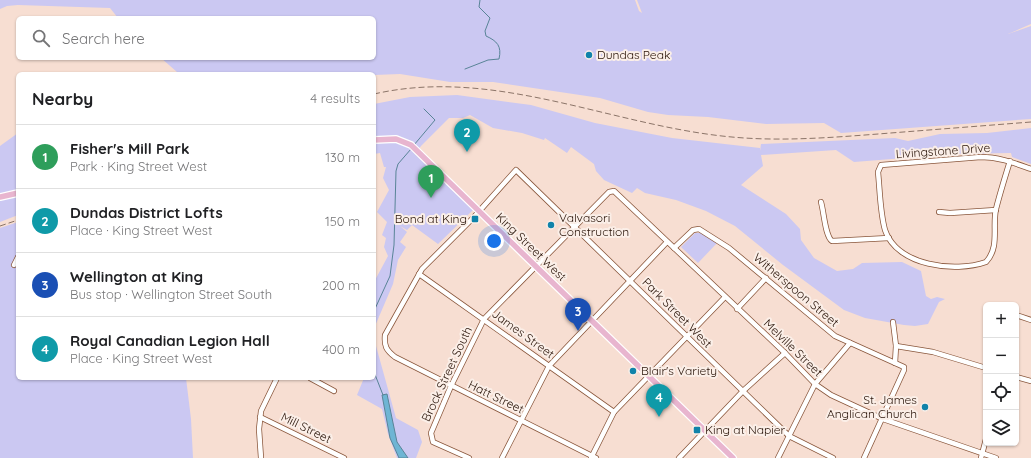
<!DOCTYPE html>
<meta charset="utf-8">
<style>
:root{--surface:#fff;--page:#f2f2f2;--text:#202124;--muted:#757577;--line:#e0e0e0;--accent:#b45309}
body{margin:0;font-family:Quicksand,sans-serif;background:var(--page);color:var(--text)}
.controls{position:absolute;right:12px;bottom:12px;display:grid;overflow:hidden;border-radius:6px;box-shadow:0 1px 3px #0004}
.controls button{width:36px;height:36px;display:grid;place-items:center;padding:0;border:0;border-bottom:1px solid var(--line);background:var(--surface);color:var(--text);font:20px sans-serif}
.you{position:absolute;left:494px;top:241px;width:14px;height:14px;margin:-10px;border:3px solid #fff;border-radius:50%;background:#1a73e8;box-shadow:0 0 0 6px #1a73e833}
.badge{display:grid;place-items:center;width:26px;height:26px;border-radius:50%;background:var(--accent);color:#fff;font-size:13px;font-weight:700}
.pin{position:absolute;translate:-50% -33px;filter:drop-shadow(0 1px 2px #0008)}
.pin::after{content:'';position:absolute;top:21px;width:14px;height:12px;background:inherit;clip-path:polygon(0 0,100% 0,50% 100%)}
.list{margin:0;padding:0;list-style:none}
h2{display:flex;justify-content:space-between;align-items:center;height:52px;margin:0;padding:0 16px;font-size:17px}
h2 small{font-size:13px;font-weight:400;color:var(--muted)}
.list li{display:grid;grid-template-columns:26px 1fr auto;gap:12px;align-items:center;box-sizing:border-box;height:64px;padding:0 16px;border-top:1px solid var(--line)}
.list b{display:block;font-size:15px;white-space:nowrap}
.list p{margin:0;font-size:13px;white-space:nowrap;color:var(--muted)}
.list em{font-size:13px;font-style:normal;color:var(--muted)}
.icon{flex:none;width:22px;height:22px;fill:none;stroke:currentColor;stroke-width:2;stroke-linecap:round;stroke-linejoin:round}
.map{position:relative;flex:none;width:1031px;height:458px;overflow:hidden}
.search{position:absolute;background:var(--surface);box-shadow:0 1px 3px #0004;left:16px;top:16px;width:360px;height:44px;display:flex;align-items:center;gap:10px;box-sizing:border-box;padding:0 14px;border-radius:6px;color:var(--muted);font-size:15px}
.panel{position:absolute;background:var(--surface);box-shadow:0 1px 3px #0004;left:16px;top:72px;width:360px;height:308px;border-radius:6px}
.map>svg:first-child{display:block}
.green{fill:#cbc8f2}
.water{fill:#6eb5d4;stroke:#598497}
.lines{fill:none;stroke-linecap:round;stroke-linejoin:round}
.stream{stroke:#598497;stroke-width:1}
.minor-casing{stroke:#89563b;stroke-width:6}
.major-casing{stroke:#fff;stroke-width:8}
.minor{stroke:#fff;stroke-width:4.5}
.major{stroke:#e8b5cf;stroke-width:5.5}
.rail{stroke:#8b7468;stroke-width:1;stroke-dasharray:6 3;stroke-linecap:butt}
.poi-dot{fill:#1083aa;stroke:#fbefe8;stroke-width:1.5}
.labels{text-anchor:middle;stroke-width:4;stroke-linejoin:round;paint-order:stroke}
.poi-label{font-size:12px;fill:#281308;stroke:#fbefe8;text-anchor:start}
.street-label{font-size:12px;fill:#281308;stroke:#fbefe8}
</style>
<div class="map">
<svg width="1031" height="458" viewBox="0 0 1031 458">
<rect width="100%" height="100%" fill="#f7ded2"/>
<!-- green -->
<g class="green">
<path d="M0,0H635L639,11L642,13L637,0H1031V24L1008,34L1031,26V119L841,133L824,123L766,124L708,117L668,115L648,112L600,98L493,82H450L400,74L374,75L151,74L177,72L161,58H374V18H118L110,8L18,5L7,6L0,9Z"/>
<path d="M457,95L531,105L595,123L672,138L760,148V151L761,144L895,138L908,141L940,134L987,133L1031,128V164L1012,157L1011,153L955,154L854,162L836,150L761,155L763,166L741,185L786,214L800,229L801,240L814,258L837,271L853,269L862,263L902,262L921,271L926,296L931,299L937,297L945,299L939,302L928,324L915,326L904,325L865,318L844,310L783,265L735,226L706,211L676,200L645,193L637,188L632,193L604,180L596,171L594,164L571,147L567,153L545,138L544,140L522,133L493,128L470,115L463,118H449L421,146L415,154L473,210L438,244L412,225L407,230L400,226L407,232L400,242L406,247L398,260L393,284L375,326L376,346L396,418L418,430L422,442L416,458H397L388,434L382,409L357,395L364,378H374V282L388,256L384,247L386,238L382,235L387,222L377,212L389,190L383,178L386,167H384L380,153L374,154V104L410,97Z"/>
<path d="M18,133V215L0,222V146Z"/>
<path d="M18,222V378H186L191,419L193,458H0V228Z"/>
<path d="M695,233H701L717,243L698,263L681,247Z"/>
</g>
<!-- water -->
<path class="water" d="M387,394L397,442L408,458H399L390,438L382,395Z"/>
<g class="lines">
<!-- stream -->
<g class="stream">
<path d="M465,69L488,60L499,59C502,46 497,41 486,36L485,31L490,18L479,7L480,0"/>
<path d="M414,145L435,120L424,109"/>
<path d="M374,311L390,276L394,245L396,171L398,164L411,149"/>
<path d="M374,372L383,395"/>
</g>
<defs>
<g id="minor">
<path d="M1010,161C1005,177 1000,193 996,209C992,227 1000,247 986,262C955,273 897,266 885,230C880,212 880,191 878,172L881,165L981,157C999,157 1014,163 1031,169"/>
<path d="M821,202C824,212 825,236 832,241L889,238"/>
<path d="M939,212L950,213L996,210"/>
<path d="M674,248L693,230L699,229L729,248L835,336L904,367V370L864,458"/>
<path d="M14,265L18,257"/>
<path d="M419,274L614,412"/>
<path d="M737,309L766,278"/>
<path d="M1016,315L1031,320"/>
<path d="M893,322L896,346L895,363"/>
<path d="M896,346L933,352L986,368"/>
<path d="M1016,377L1031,381"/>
<path d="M310,378L334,391"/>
<path d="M260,417L344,458"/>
<path d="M261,458L259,429L261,411L277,378"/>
<path d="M469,458L433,442L431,433L451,386L484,319L609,192L614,191L785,353L815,384L831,395L883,419L996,458"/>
<path d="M502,458L549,366L667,242"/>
<path d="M591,458L614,412L725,297"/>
<path d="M596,458L395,357C386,350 384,346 385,335L422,269L474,217L516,170L789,436L833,458"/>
<path d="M679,458L743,391L785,353"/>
<path d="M778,458L815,384L850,343"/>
<path d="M981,458L986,439"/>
</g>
<g id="major">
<path d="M374,140L396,139L411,145L733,458"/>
<path d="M0,197L18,193"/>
</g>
</defs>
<!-- minor casing -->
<use href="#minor" class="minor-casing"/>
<!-- major casing -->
<use href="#major" class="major-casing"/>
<!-- minor -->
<use href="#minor" class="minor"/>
<!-- major -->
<use href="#major" class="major"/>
<!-- rail -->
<g class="rail">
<path d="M374,94C492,67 606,123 722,136C774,142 826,138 878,134C929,130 980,126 1031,122"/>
<path d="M0,226L18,220"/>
</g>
</g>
<!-- markers -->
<g class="poi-dot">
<circle cx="589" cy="55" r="4"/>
<rect x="471" y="215" width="8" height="8" rx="2"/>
<circle cx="551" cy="225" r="4"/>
<circle cx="633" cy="371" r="4"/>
<circle cx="925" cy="407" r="4"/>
<rect x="693" y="426" width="8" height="8" rx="2"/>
</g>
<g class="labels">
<!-- poi labels -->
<g class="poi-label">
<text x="597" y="59">Dundas Peak</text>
<text x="559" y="222">Valvasori<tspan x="559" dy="14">Construction</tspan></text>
<text x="467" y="223" text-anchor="end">Bond at King</text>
<text x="641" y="375">Blair's Variety</text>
<text x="917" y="404" text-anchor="end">St. James<tspan x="917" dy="14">Anglican Church</tspan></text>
<text x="705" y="434">King at Napier</text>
</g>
<!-- street labels -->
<g class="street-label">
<text transform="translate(943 151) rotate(-4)" y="4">Livingstone Drive</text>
<text transform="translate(531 247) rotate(44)" y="4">King Street West</text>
<text transform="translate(796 290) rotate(40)" y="4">Witherspoon Street</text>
<text transform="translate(677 313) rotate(45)" y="4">Park Street West</text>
<text transform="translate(523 334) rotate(36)" y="4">James Street</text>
<text transform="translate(793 348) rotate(44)" y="4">Melville Street</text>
<text transform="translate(447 374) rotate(-65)" y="4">Brock Street South</text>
<text transform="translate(496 397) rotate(26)" y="4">Hatt Street</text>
<text transform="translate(306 428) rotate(26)" y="4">Mill Street</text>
</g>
</g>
</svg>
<div class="controls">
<button>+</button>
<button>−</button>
<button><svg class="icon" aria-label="locate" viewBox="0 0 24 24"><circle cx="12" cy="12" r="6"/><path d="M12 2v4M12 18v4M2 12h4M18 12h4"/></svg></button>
<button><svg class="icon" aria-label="layers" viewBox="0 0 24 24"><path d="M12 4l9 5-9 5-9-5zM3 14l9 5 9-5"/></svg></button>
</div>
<div class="you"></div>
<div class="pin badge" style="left:431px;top:198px;background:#2e9e5b">1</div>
<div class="pin badge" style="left:467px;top:152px;background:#0f9aa8">2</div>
<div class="pin badge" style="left:578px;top:331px;background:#1a4fb4">3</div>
<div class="pin badge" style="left:659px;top:417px;background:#0f9aa8">4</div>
<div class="search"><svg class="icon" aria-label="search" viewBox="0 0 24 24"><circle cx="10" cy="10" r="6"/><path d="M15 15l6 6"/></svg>Search here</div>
<section class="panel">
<h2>Nearby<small>4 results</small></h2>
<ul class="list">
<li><span class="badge" style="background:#2e9e5b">1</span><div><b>Fisher's Mill Park</b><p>Park · King Street West</p></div><em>130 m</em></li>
<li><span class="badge" style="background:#0f9aa8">2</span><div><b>Dundas District Lofts</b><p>Place · King Street West</p></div><em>150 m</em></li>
<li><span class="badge" style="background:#1a4fb4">3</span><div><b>Wellington at King</b><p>Bus stop · Wellington Street South</p></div><em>200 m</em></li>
<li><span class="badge" style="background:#0f9aa8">4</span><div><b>Royal Canadian Legion Hall</b><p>Place · King Street West</p></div><em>400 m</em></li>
</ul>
</section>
</div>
